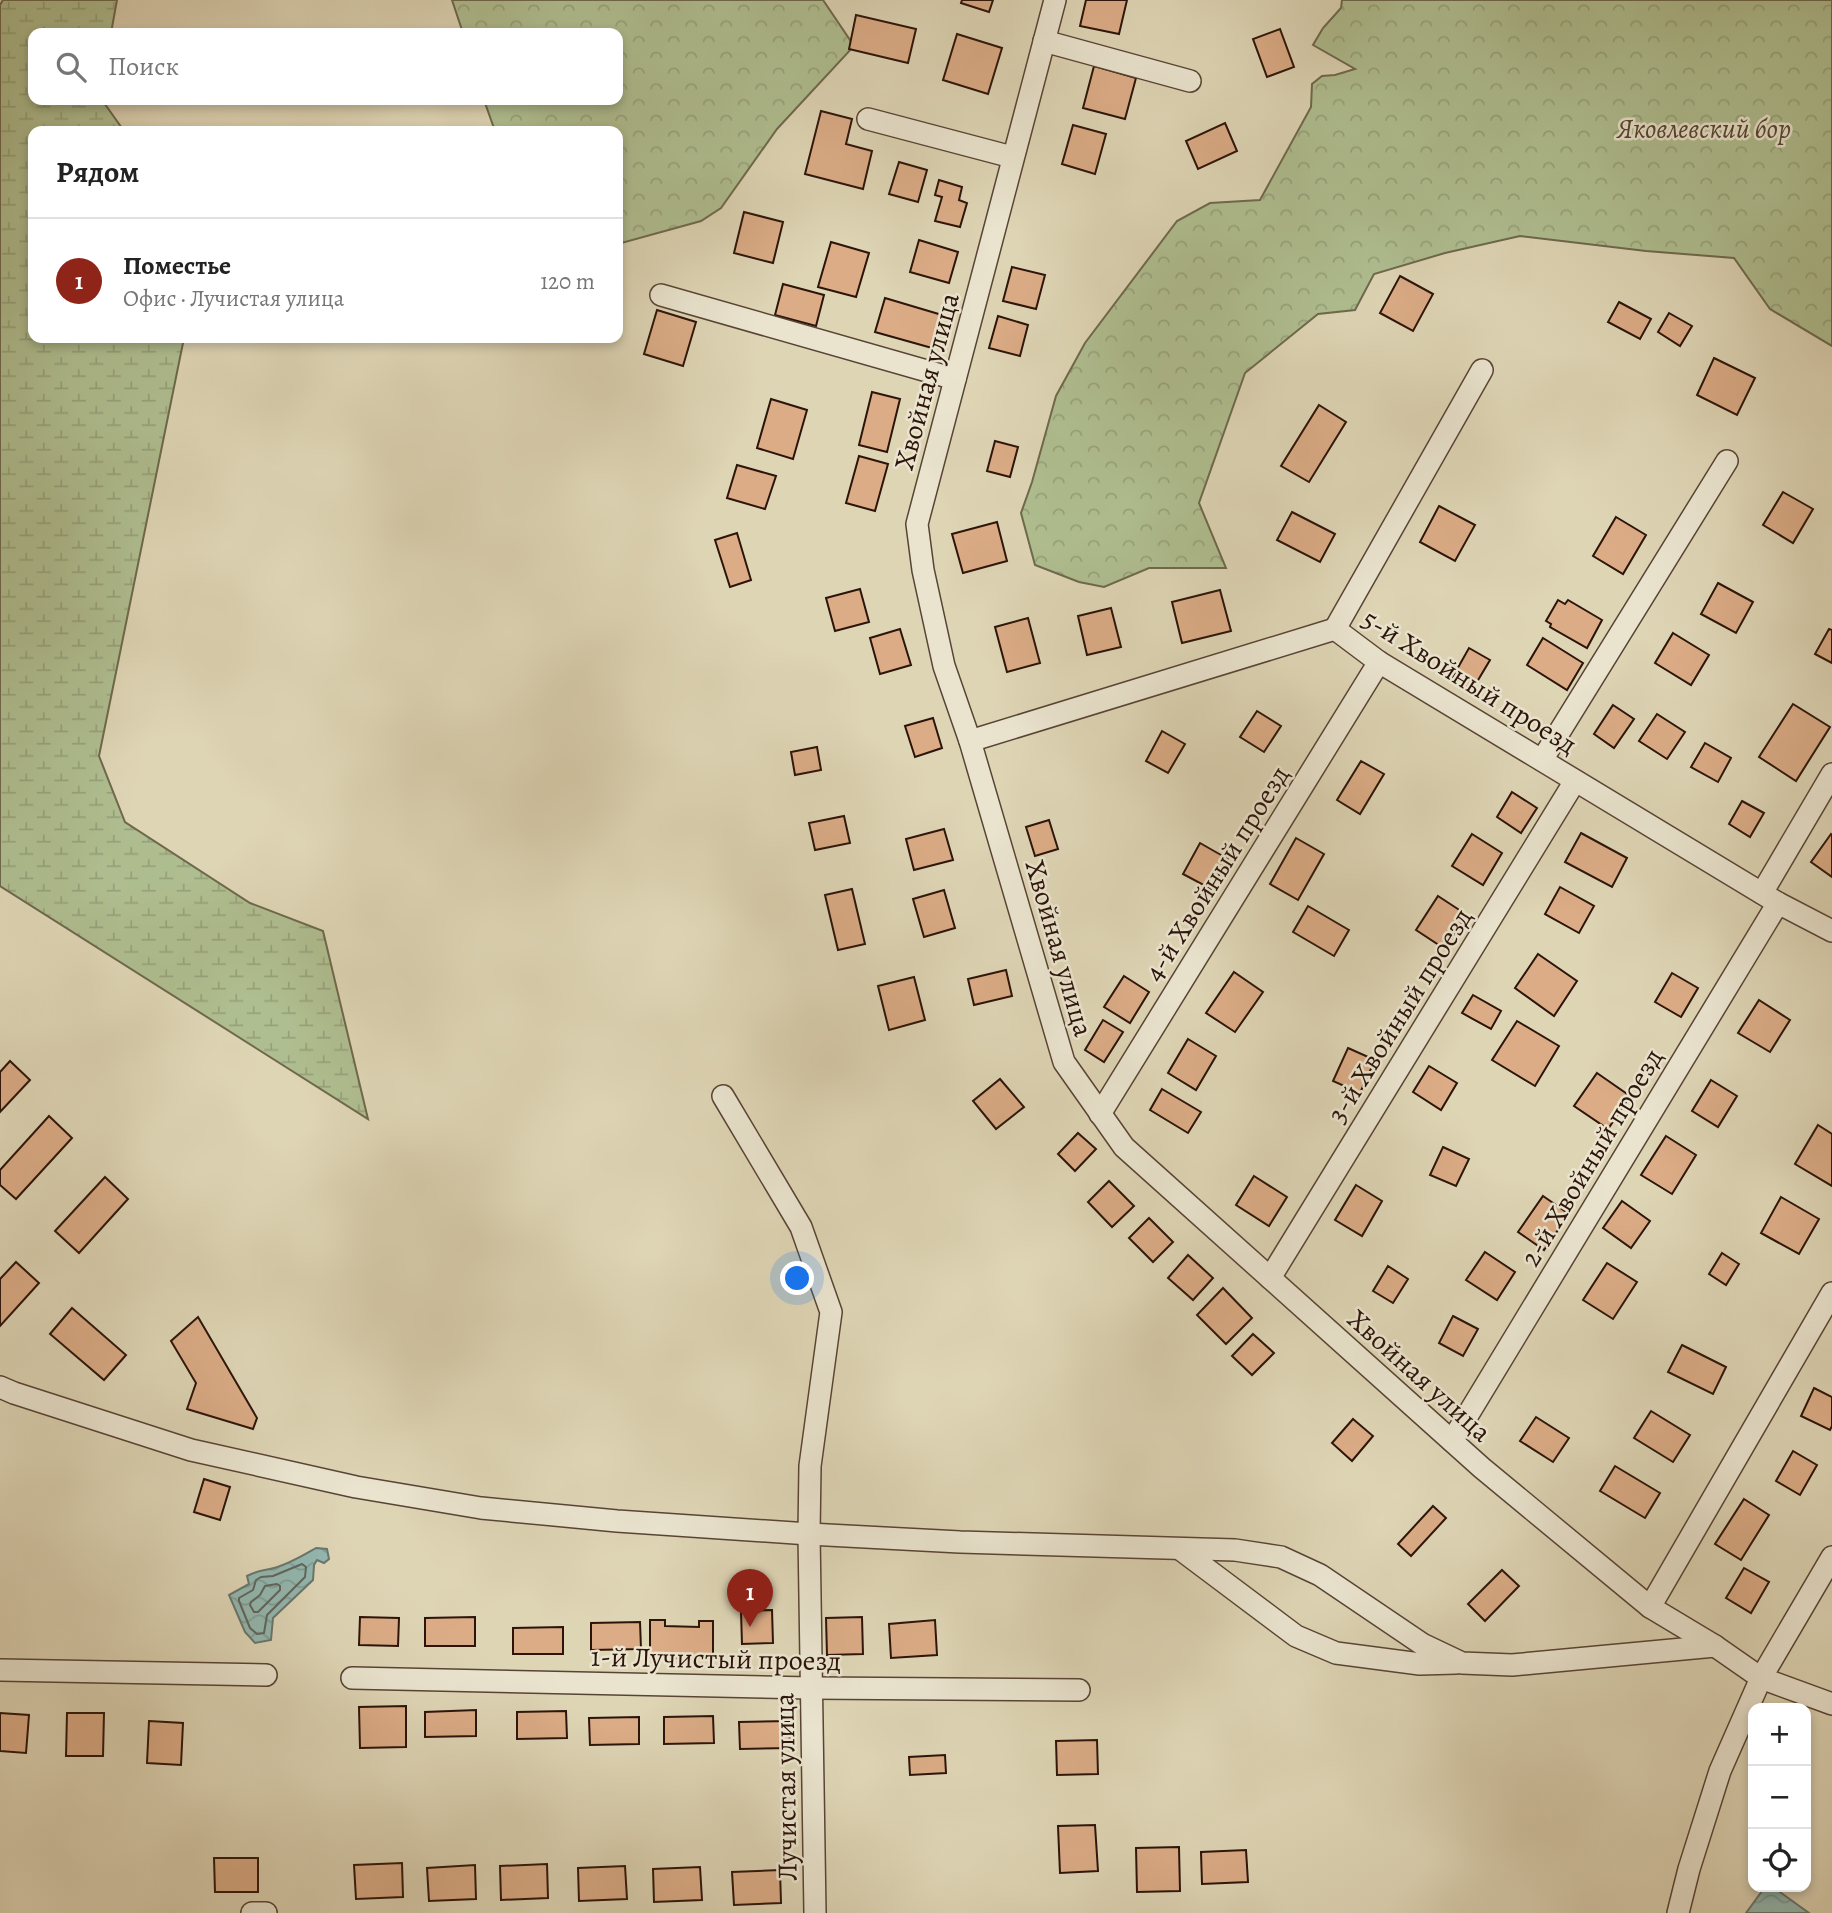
<!DOCTYPE html>
<html lang="ru">
<meta charset="utf-8">
<style>
:root{--surface:#fff;--page:#f6f6f6;--text:#222;--muted:#767676;--line:#e0e0e0;--accent:#8f2418}
body{margin:0;font-family:Alegreya,serif;background:var(--page);color:var(--text)}
.controls{position:absolute;right:21px;bottom:21px;display:grid;overflow:hidden;border-radius:14px;box-shadow:0 4px 10px #0003}
.controls button{width:63px;height:63px;display:grid;place-items:center;padding:0;border:0;border-bottom:2px solid var(--line);background:var(--surface);color:var(--text);font:35px sans-serif}
.you{position:absolute;left:798px;top:1279px;width:24px;height:24px;margin:-18px;border:5px solid #fff;border-radius:50%;background:#1a73e8;box-shadow:0 0 0 10px #1a73e833}
.badge{display:grid;place-items:center;width:46px;height:46px;border-radius:50%;background:var(--accent);color:#fff;font-size:23px;font-weight:700}
.pin{position:absolute;translate:-50% -58px;filter:drop-shadow(0 2px 4px #0008)}
.pin::after{content:'';position:absolute;top:37px;width:24px;height:21px;background:inherit;clip-path:polygon(0 0,100% 0,50% 100%)}
.list{margin:0;padding:0;list-style:none}
h2{display:flex;justify-content:space-between;align-items:center;height:91px;margin:0;padding:0 28px;font-size:30px}
h2 small{font-size:23px;font-weight:400;color:var(--muted)}
.list li{display:grid;grid-template-columns:46px 1fr auto;gap:21px;align-items:center;box-sizing:border-box;height:126px;padding:0 28px;border-top:2px solid var(--line)}
.list b{display:block;font-size:26px;white-space:nowrap}
.list p{margin:0;font-size:23px;white-space:nowrap;color:var(--muted)}
.list em{font-size:23px;font-style:normal;color:var(--muted)}
.icon{flex:none;width:38px;height:38px;fill:none;stroke:currentColor;stroke-width:2;stroke-linecap:round;stroke-linejoin:round}
.map{position:relative;flex:none;width:1832px;height:1913px;overflow:hidden}
.search{position:absolute;background:var(--surface);box-shadow:0 4px 10px #0003;left:28px;top:28px;width:595px;height:77px;display:flex;align-items:center;gap:18px;box-sizing:border-box;padding:0 24px;border-radius:14px;color:var(--muted);font-size:26px}
.panel{position:absolute;background:var(--surface);box-shadow:0 4px 10px #0003;left:28px;top:126px;width:595px;height:217px;border-radius:14px}
.map>svg:first-child{display:block}
.forest{fill:url(#forest-crowns);stroke:#6e694d;stroke-width:2}
.wetland{fill:url(#wetland-marsh);stroke:#6e694d;stroke-width:2}
.water{fill:url(#water-waves);stroke:#6a766e;stroke-width:2}
.lines{fill:none;stroke-linecap:round;stroke-linejoin:round}
.shore{stroke:#60665d;stroke-width:2}
.building{fill:#dbac86;stroke:#2c140a;stroke-width:2}
.minor-casing{stroke:#584435;stroke-width:24}
.minor{stroke:#eae4cf;stroke-width:21}
.labels{text-anchor:middle;stroke-width:5;stroke-linejoin:round;paint-order:stroke}
.park-label{font-size:28px;font-style:italic;fill:#534732;stroke:#eae4cf}
.street-label{font-size:28px;fill:#2c140a;stroke:#eae4cf}
</style>
<div class="map">
<svg width="1832" height="1913" viewBox="0 0 1832 1913">
<defs>
<pattern id="forest-crowns" width="20" height="18" patternUnits="userSpaceOnUse" patternTransform="scale(1.75)"><rect width="20" height="18" fill="#afbe90"/><path d="M2 6a3 3 0 1 1 6 0M12 15a3 3 0 1 1 6 0" fill="none" stroke="#97a27b"/></pattern>
<pattern id="wetland-marsh" width="20" height="14" patternUnits="userSpaceOnUse" patternTransform="scale(1.75)"><rect width="20" height="14" fill="#afbe90"/><path d="M1 5h8M5 5V1M11 12h8M15 12V8" fill="none" stroke="#97a27b"/></pattern>
<pattern id="water-waves" width="16" height="10" patternUnits="userSpaceOnUse" patternTransform="scale(1.75)"><rect width="16" height="10" fill="#93b8b0"/><path d="M0 5q4-4 8 0t8 0" fill="none" stroke="#7f9d96"/></pattern>
</defs>
<rect width="100%" height="100%" fill="#ded5b5"/>
<filter id="stains"><feTurbulence type="fractalNoise" baseFrequency=".00286" numOctaves="4"/><feColorMatrix values="0 0 0 0 .2 0 0 0 0 .09 0 0 0 0 .02 0 0 0 .5 -.17"/></filter>
<radialGradient id="worn" r=".72"><stop offset=".6" stop-color="#630" stop-opacity="0"/><stop offset="1" stop-color="#630" stop-opacity=".3"/></radialGradient>
<!-- forest -->
<g class="forest">
<path d="M452,0H823L854,46L777,129L721,208L701,221L618,244V131H495L484,100H618V33H463Z"/>
<path d="M1342,0H1832V346L1770,309L1734,258L1646,251L1520,236L1445,253L1374,274L1355,310L1318,314L1245,373L1199,503L1226,568H1149L1104,587L1079,582L1035,565L1021,513L1032,482L1056,396L1085,343L1177,221L1210,203L1260,200L1311,107L1312,84L1322,76L1335,75L1355,69L1313,45L1323,28L1341,8Z"/>
</g>
<!-- wetland -->
<path class="wetland" d="M3,0H117L111,33H33V100H102L124,131H33V338H184L99,756L125,822L250,903L323,931L368,1119L0,886V5Z"/>
<!-- water -->
<g class="water">
<path d="M316,1548L327,1549L329,1559L324,1563L317,1560L314,1565L313,1580L273,1618L271,1640L255,1643L245,1632L229,1595L249,1584L247,1576C258,1570 263,1571 274,1568C289,1564 302,1556 316,1548Z"/>
<path d="M1765,1887H1773L1809,1913H1746Z"/>
</g>
<g class="lines">
<!-- shore -->
<g class="shore">
<path d="M302,1564L306,1567L305,1577L267,1615L264,1633L257,1634L250,1628L239,1601V1598L253,1590L256,1580L261,1577L273,1576Z"/>
<path d="M277,1584L280,1586V1590L258,1612H254L250,1605L251,1602L260,1595L265,1586Z"/>
</g>
</g>
<!-- building -->
<g class="building">
<path d="M962,0H993L989,12L961,3Z"/>
<path d="M1086,0H1127L1119,34L1080,26Z"/>
<path d="M856,15L916,29L908,63L849,49Z"/>
<path d="M1280,29L1294,67L1267,77L1253,39Z"/>
<path d="M957,34L1002,48L988,94L943,80Z"/>
<path d="M1094,66L1136,78L1125,119L1083,108Z"/>
<path d="M821,111L852,119L846,144L872,151L863,189L805,174Z"/>
<path d="M1225,123L1237,151L1198,169L1186,141Z"/>
<path d="M1073,125L1106,134L1095,174L1062,164Z"/>
<path d="M899,162L927,170L918,202L889,194Z"/>
<path d="M939,180L962,187L959,200L967,203L960,227L935,221L942,197L935,195Z"/>
<path d="M744,212L783,222L773,263L734,253Z"/>
<path d="M919,240L958,252L949,283L910,272Z"/>
<path d="M831,242L869,253L856,297L818,287Z"/>
<path d="M1012,267L1045,275L1036,309L1003,301Z"/>
<path d="M1400,276L1433,294L1413,331L1380,313Z"/>
<path d="M783,284L824,295L816,326L775,315Z"/>
<path d="M885,298L942,315L932,348L875,332Z"/>
<path d="M1619,302L1651,319L1640,339L1608,322Z"/>
<path d="M657,310L696,322L683,366L644,354Z"/>
<path d="M1669,313L1692,326L1680,346L1658,332Z"/>
<path d="M998,316L1028,325L1020,356L989,348Z"/>
<path d="M1714,358L1755,378L1737,415L1697,395Z"/>
<path d="M872,392L900,399L887,452L859,445Z"/>
<path d="M771,399L807,410L793,459L757,448Z"/>
<path d="M1319,405L1346,422L1309,482L1281,466Z"/>
<path d="M995,441L1018,447L1010,477L987,471Z"/>
<path d="M859,456L888,464L875,511L846,503Z"/>
<path d="M737,465L776,476L765,509L727,498Z"/>
<path d="M1783,492L1813,509L1793,543L1763,525Z"/>
<path d="M1439,506L1475,525L1455,561L1420,542Z"/>
<path d="M1292,512L1335,534L1320,562L1277,540Z"/>
<path d="M1616,517L1646,535L1623,574L1593,556Z"/>
<path d="M997,522L1007,561L963,573L952,534Z"/>
<path d="M737,533L751,580L730,587L715,540Z"/>
<path d="M1718,583L1753,602L1736,633L1701,614Z"/>
<path d="M860,589L869,622L835,631L826,598Z"/>
<path d="M1220,590L1231,631L1182,643L1172,602Z"/>
<path d="M1558,600L1565,604L1568,600L1602,620L1587,648L1550,627L1551,624L1546,621Z"/>
<path d="M1111,608L1121,647L1087,655L1078,616Z"/>
<path d="M1028,618L1040,663L1007,672L995,627Z"/>
<path d="M900,629L911,665L880,674L870,638Z"/>
<path d="M1829,629L1832,630V663L1815,654Z"/>
<path d="M1673,633L1709,655L1691,685L1655,663Z"/>
<path d="M1543,638L1583,663L1567,690L1527,665Z"/>
<path d="M1469,648L1490,660L1471,692L1451,680Z"/>
<path d="M1793,704L1830,727L1796,781L1759,757Z"/>
<path d="M1613,705L1634,719L1614,748L1594,734Z"/>
<path d="M1257,711L1281,726L1264,752L1240,737Z"/>
<path d="M1657,714L1685,732L1667,759L1639,741Z"/>
<path d="M933,718L942,748L915,757L905,726Z"/>
<path d="M1162,731L1185,744L1168,773L1146,761Z"/>
<path d="M1705,743L1731,758L1718,782L1691,767Z"/>
<path d="M817,747L821,770L795,775L791,752Z"/>
<path d="M1361,761L1384,774L1360,814L1337,800Z"/>
<path d="M1512,792L1537,808L1521,833L1497,817Z"/>
<path d="M1742,801L1764,813L1750,837L1729,824Z"/>
<path d="M844,816L850,843L815,850L809,823Z"/>
<path d="M1049,820L1058,849L1035,856L1026,827Z"/>
<path d="M944,829L953,860L914,870L906,839Z"/>
<path d="M1581,833L1627,858L1612,887L1565,862Z"/>
<path d="M1472,834L1502,853L1483,885L1452,866Z"/>
<path d="M1831,834L1832,835V877L1811,862Z"/>
<path d="M1296,838L1324,854L1298,900L1270,884Z"/>
<path d="M1200,843L1228,859L1211,889L1183,874Z"/>
<path d="M1560,887L1594,906L1579,933L1545,914Z"/>
<path d="M852,889L865,944L838,950L825,895Z"/>
<path d="M944,890L955,928L924,937L913,899Z"/>
<path d="M1438,896L1467,915L1445,949L1416,930Z"/>
<path d="M1308,906L1349,930L1334,956L1293,932Z"/>
<path d="M1538,954L1577,981L1554,1016L1515,988Z"/>
<path d="M1006,970L1012,996L974,1005L968,979Z"/>
<path d="M1234,972L1263,992L1235,1032L1206,1013Z"/>
<path d="M1672,973L1698,988L1681,1017L1655,1002Z"/>
<path d="M1124,976L1149,992L1130,1023L1104,1007Z"/>
<path d="M914,977L925,1020L889,1030L878,986Z"/>
<path d="M1473,995L1501,1011L1491,1029L1462,1013Z"/>
<path d="M1759,1000L1790,1020L1770,1052L1738,1033Z"/>
<path d="M1103,1020L1123,1032L1104,1062L1085,1050Z"/>
<path d="M1517,1021L1559,1046L1535,1086L1492,1060Z"/>
<path d="M1188,1039L1216,1056L1196,1090L1168,1073Z"/>
<path d="M1348,1048L1375,1060L1360,1093L1333,1081Z"/>
<path d="M10,1061L30,1080L0,1112V1072Z"/>
<path d="M1429,1066L1457,1083L1441,1110L1413,1092Z"/>
<path d="M1597,1073L1630,1096L1608,1129L1574,1106Z"/>
<path d="M1000,1079L1024,1107L996,1129L973,1101Z"/>
<path d="M1711,1080L1737,1096L1718,1127L1692,1111Z"/>
<path d="M1162,1089L1201,1112L1188,1133L1150,1110Z"/>
<path d="M49,1116L72,1138L16,1199L0,1185V1170Z"/>
<path d="M1818,1125L1832,1134V1186L1795,1164Z"/>
<path d="M1078,1133L1096,1149L1075,1171L1058,1154Z"/>
<path d="M1666,1136L1696,1155L1672,1194L1641,1175Z"/>
<path d="M1443,1147L1469,1159L1456,1186L1430,1175Z"/>
<path d="M1254,1176L1287,1197L1269,1226L1236,1205Z"/>
<path d="M105,1177L128,1199L79,1253L55,1231Z"/>
<path d="M1109,1181L1134,1206L1112,1227L1088,1202Z"/>
<path d="M1356,1185L1382,1201L1362,1236L1335,1220Z"/>
<path d="M1543,1196L1569,1214L1544,1250L1518,1232Z"/>
<path d="M1781,1197L1819,1219L1799,1254L1761,1233Z"/>
<path d="M1622,1201L1650,1221L1631,1248L1603,1228Z"/>
<path d="M1149,1218L1173,1242L1153,1262L1129,1238Z"/>
<path d="M1485,1252L1515,1272L1497,1300L1466,1280Z"/>
<path d="M1722,1253L1739,1264L1726,1285L1709,1274Z"/>
<path d="M1188,1255L1213,1278L1193,1300L1168,1278Z"/>
<path d="M16,1262L39,1283L0,1326V1279Z"/>
<path d="M1607,1263L1637,1282L1613,1319L1583,1300Z"/>
<path d="M1388,1266L1408,1279L1393,1303L1373,1291Z"/>
<path d="M1223,1288L1252,1318L1226,1344L1197,1315Z"/>
<path d="M72,1308L126,1355L104,1380L50,1334Z"/>
<path d="M1453,1316L1478,1329L1463,1356L1439,1343Z"/>
<path d="M198,1317L257,1418L253,1429L187,1409L196,1383L171,1341Z"/>
<path d="M1253,1334L1274,1353L1252,1375L1232,1356Z"/>
<path d="M1682,1345L1726,1367L1713,1394L1668,1372Z"/>
<path d="M1814,1388L1832,1397V1426L1830,1430L1801,1416Z"/>
<path d="M1651,1411L1690,1435L1673,1462L1634,1438Z"/>
<path d="M1536,1417L1569,1438L1553,1462L1520,1441Z"/>
<path d="M1353,1419L1373,1436L1352,1461L1332,1443Z"/>
<path d="M1793,1451L1817,1465L1800,1495L1776,1481Z"/>
<path d="M1615,1466L1660,1493L1645,1518L1600,1491Z"/>
<path d="M204,1479L230,1487L220,1520L194,1512Z"/>
<path d="M1744,1499L1769,1515L1741,1560L1715,1544Z"/>
<path d="M1433,1506L1446,1518L1411,1556L1398,1544Z"/>
<path d="M1744,1568L1769,1582L1751,1613L1726,1598Z"/>
<path d="M1502,1570L1519,1586L1485,1621L1468,1604Z"/>
<path d="M772,1610L773,1643L742,1644L741,1611Z"/>
<path d="M360,1617L399,1618L398,1646L359,1645Z"/>
<path d="M475,1617V1646H425V1618Z"/>
<path d="M862,1617L863,1654L827,1655L826,1618Z"/>
<path d="M650,1620H665V1626L699,1627V1621H713V1658L650,1657Z"/>
<path d="M935,1620L937,1655L891,1658L889,1624Z"/>
<path d="M640,1622L641,1649L591,1650V1623Z"/>
<path d="M563,1627V1654H513V1628Z"/>
<path d="M406,1706V1747L360,1748L359,1707Z"/>
<path d="M476,1710V1736L425,1737V1712Z"/>
<path d="M566,1711L567,1738L517,1739V1712Z"/>
<path d="M0,1713L29,1715L26,1753L0,1751Z"/>
<path d="M67,1713H104L103,1756H66Z"/>
<path d="M713,1716L714,1743L664,1744V1717Z"/>
<path d="M639,1717V1744L590,1745L589,1718Z"/>
<path d="M149,1721L183,1723L181,1765L147,1763Z"/>
<path d="M789,1721L790,1748L740,1749L739,1722Z"/>
<path d="M1097,1740L1098,1774L1057,1775L1056,1741Z"/>
<path d="M945,1755L946,1773L910,1775L909,1757Z"/>
<path d="M1095,1825L1098,1871L1060,1873L1058,1826Z"/>
<path d="M1179,1847L1180,1891L1137,1892L1136,1848Z"/>
<path d="M1246,1850L1248,1882L1202,1884L1201,1852Z"/>
<path d="M214,1858H258V1892H215Z"/>
<path d="M402,1863L403,1897L356,1899L354,1865Z"/>
<path d="M547,1864L548,1898L501,1900L500,1866Z"/>
<path d="M475,1865L476,1899L429,1901L427,1868Z"/>
<path d="M625,1866L627,1899L579,1901L578,1868Z"/>
<path d="M700,1867L702,1900L654,1902L653,1869Z"/>
<path d="M780,1870L781,1903L734,1905L732,1872Z"/>
</g>
<g class="lines">
<defs>
<g id="minor">
<path d="M1055,0L917,524L923,570L944,666L970,741L1064,1062L1124,1147L1482,1468L1650,1607L1715,1646L1761,1678L1832,1704"/>
<path d="M1044,41L1190,81"/>
<path d="M868,119L1012,157"/>
<path d="M661,295L955,379"/>
<path d="M1335,629L1379,662L1778,903L1832,931"/>
<path d="M1335,629L1482,370"/>
<path d="M970,741L1335,629"/>
<path d="M1542,760L1727,461"/>
<path d="M1762,893L1832,774"/>
<path d="M723,1096L801,1227L831,1312L810,1466L809,1534L815,1913"/>
<path d="M1100,1114L1379,662"/>
<path d="M1270,1278L1575,781"/>
<path d="M0,1387L14,1393L191,1450L356,1487L481,1508L617,1521L809,1534L960,1542L1235,1550L1281,1557L1320,1575L1422,1644L1462,1663L1512,1665L1715,1646"/>
<path d="M1452,1441L1778,903"/>
<path d="M1180,1549L1296,1636L1336,1653L1420,1664L1456,1663"/>
<path d="M1650,1607L1832,1293"/>
<path d="M0,1670L266,1675"/>
<path d="M352,1678L811,1688L1079,1690"/>
<path d="M252,1913H266"/>
<path d="M1678,1913L1689,1869L1720,1771L1761,1678L1832,1557"/>
</g>
</defs>
<!-- minor casing -->
<use href="#minor" class="minor-casing"/>
<!-- minor -->
<use href="#minor" class="minor"/>
</g>
<g class="labels">
<!-- park labels -->
<g class="park-label">
<text x="1704" y="138">Яковлевский бор</text>
</g>
<!-- street labels -->
<g class="street-label">
<text transform="translate(926 381) rotate(-75)" y="10">Хвойная улица</text>
<text transform="translate(1470 681) rotate(32)" y="10">5-й Хвойный проезд</text>
<text transform="translate(1216 873) rotate(-58)" y="10">4-й Хвойный проезд</text>
<text transform="translate(1060 948) rotate(74)" y="10">Хвойная улица</text>
<text transform="translate(1399 1015) rotate(-58)" y="10">3-й Хвойный проезд</text>
<text transform="translate(1591 1157) rotate(-59)" y="10">2-й Хвойный проезд</text>
<text transform="translate(1420 1375) rotate(42)" y="10">Хвойная улица</text>
<text transform="translate(716 1658) rotate(1)" y="10">1-й Лучистый проезд</text>
<text transform="translate(785 1787) rotate(-91)" y="10">Лучистая улица</text>
</g>
</g>
<rect width="100%" height="100%" filter="url(#stains)"/>
<rect width="100%" height="100%" fill="url(#worn)"/>
</svg>
<div class="controls">
<button>+</button>
<button>−</button>
<button><svg class="icon" aria-label="locate" viewBox="0 0 24 24"><circle cx="12" cy="12" r="6"/><path d="M12 2v4M12 18v4M2 12h4M18 12h4"/></svg></button>
</div>
<div class="you"></div>
<div class="pin badge" style="left:750px;top:1627px">1</div>
<div class="search"><svg class="icon" aria-label="search" viewBox="0 0 24 24"><circle cx="10" cy="10" r="6"/><path d="M15 15l6 6"/></svg>Поиск</div>
<section class="panel">
<h2>Рядом<small></small></h2>
<ul class="list">
<li><span class="badge">1</span><div><b>Поместье</b><p>Офис · Лучистая улица</p></div><em>120 m</em></li>
</ul>
</section>
</div>
